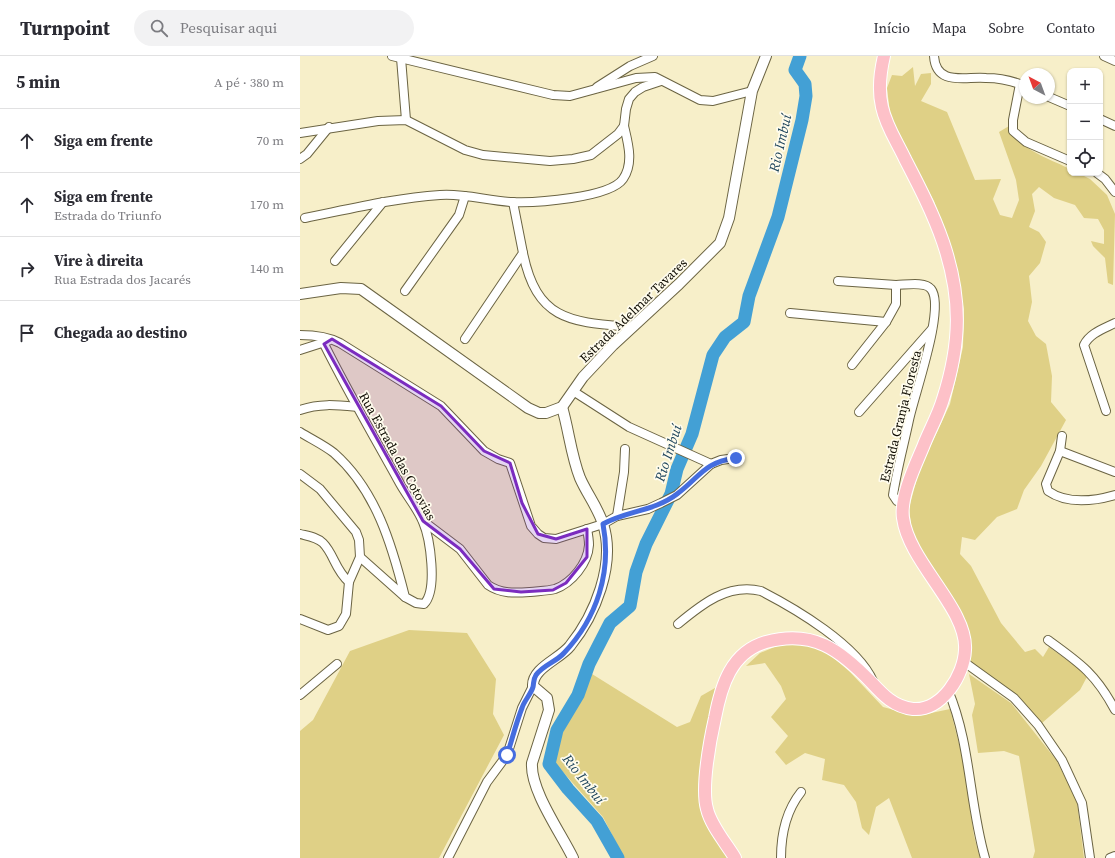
<!DOCTYPE html>
<html lang="pt">
<meta charset="utf-8">
<style>
:root{--surface:#fff;--page:#f2f2f3;--text:#2b2b33;--muted:#7c7c81;--line:#e1e1e2}
body{margin:0;font-family:"Source Serif 4",serif;background:var(--page);color:var(--text)}
.controls{position:absolute;right:12px;top:12px;display:grid;overflow:hidden;border-radius:8px;box-shadow:0 1px 3px #0004}
.controls button{width:36px;height:36px;display:grid;place-items:center;padding:0;border:0;border-bottom:1px solid var(--line);background:var(--surface);color:var(--text);font:20px sans-serif}
.compass{position:absolute;left:719px;top:12px;width:36px;height:36px;border-radius:50%;background:var(--surface);box-shadow:0 1px 3px #0004;rotate:319deg}
.stop{position:absolute;width:12px;height:12px;margin:-9px;border:3px solid #456ddf;border-radius:50%;background:#fff}
.stop.end{background:#456ddf;border-color:#fff;box-shadow:0 1px 4px #0008}
.list{margin:0;padding:0;list-style:none}
h2{display:flex;justify-content:space-between;align-items:center;height:52px;margin:0;padding:0 16px;font-size:17px}
h2 small{font-size:13px;font-weight:400;color:var(--muted)}
.list li{display:grid;grid-template-columns:26px 1fr auto;gap:12px;align-items:center;box-sizing:border-box;height:64px;padding:0 16px;border-top:1px solid var(--line)}
.list b{display:block;font-size:15px;white-space:nowrap}
.list p{margin:0;font-size:13px;white-space:nowrap;color:var(--muted)}
.list em{font-size:13px;font-style:normal;color:var(--muted)}
.icon{flex:none;width:22px;height:22px;fill:none;stroke:currentColor;stroke-width:2;stroke-linecap:round;stroke-linejoin:round}
.map{position:relative;flex:none;width:815px;height:802px;overflow:hidden}
header{display:flex;align-items:center;gap:24px;box-sizing:border-box;height:56px;padding:0 20px;background:var(--surface);border-bottom:1px solid var(--line)}
header strong{font-size:19px}
nav{display:flex;gap:22px;margin-inline-start:auto;font-size:14px}
.search{width:280px;height:36px;background:var(--page);display:flex;align-items:center;gap:10px;box-sizing:border-box;padding:0 14px;border-radius:22px;color:var(--muted);font-size:15px}
main{display:flex}
aside{flex:1;background:var(--surface)}
.map>svg:first-child{display:block}
.green{fill:#dfd086}
.lines{fill:none;stroke-linecap:round;stroke-linejoin:round}
.river{stroke:#43a0d5;stroke-width:13}
.minor-casing{stroke:#6b6443;stroke-width:10}
.tertiary-casing{stroke:#6b6443;stroke-width:12}
.primary-casing{stroke:#fff;stroke-width:14}
.minor{stroke:#fff;stroke-width:8}
.tertiary{stroke:#fff;stroke-width:10}
.primary{stroke:#fdc1c8;stroke-width:12}
.route{stroke:#456ddf;stroke-width:5}
.marked{fill:#7b2cbf;fill-opacity:0.2;stroke:#7b2cbf;stroke-width:3;stroke-linejoin:round}
.labels{text-anchor:middle;stroke-width:3.5;stroke-linejoin:round;paint-order:stroke}
.street-label{font-size:13px;fill:#0e0b02;stroke:#fffced}
.water-label{font-size:14px;font-style:italic;fill:#20465d;stroke:#fffced}
</style>
<header>
<strong>Turnpoint</strong>
<div class="search"><svg class="icon" aria-label="search" viewBox="0 0 24 24"><circle cx="10" cy="10" r="6"/><path d="M15 15l6 6"/></svg>Pesquisar aqui</div>
<nav><a>Início</a><a>Mapa</a><a>Sobre</a><a>Contato</a></nav>
</header>
<main>
<aside>
<h2>5 min<small>A pé · 380 m</small></h2>
<ul class="list">
<li><svg class="icon" aria-label="ahead" viewBox="0 0 24 24"><path d="M12 20V5M6 11l6-6 6 6"/></svg><div><b>Siga em frente</b></div><em>70 m</em></li>
<li><svg class="icon" aria-label="ahead" viewBox="0 0 24 24"><path d="M12 20V5M6 11l6-6 6 6"/></svg><div><b>Siga em frente</b><p>Estrada do Triunfo</p></div><em>170 m</em></li>
<li><svg class="icon" aria-label="right" viewBox="0 0 24 24"><path d="M7 20v-9h11M14 6l5 5-5 5"/></svg><div><b>Vire à direita</b><p>Rua Estrada dos Jacarés</p></div><em>140 m</em></li>
<li><svg class="icon" aria-label="arrive" viewBox="0 0 24 24"><path d="M6 21V4h12l-3 4 3 4H6"/></svg><div><b>Chegada ao destino</b></div></li>
</ul>
</aside>
<div class="map">
<svg width="815" height="802" viewBox="0 0 815 802">
<rect width="100%" height="100%" fill="#f7efc9"/>
<!-- green -->
<g class="green">
<path d="M613,11L615,30L621,18L631,17V28L621,45L647,56L675,124L701,123L693,143L700,159L712,162L719,144L716,124L699,76L709,70C717,93 750,103 770,113V117H778L790,123L807,139L815,158L813,229L808,227L805,202L793,190L791,185L804,188V174L798,163L784,162L775,149L754,142L739,131L732,138L735,155L729,171L739,176L746,186L740,207L729,220L732,246L728,265L736,280L746,288L752,320L751,346L766,364L741,410L724,434L717,453L697,461L675,484L662,481L660,498L671,510L701,567L725,596L735,593L743,601L749,591L788,619L780,634L742,667L714,637L668,605L670,583L613,484L609,452L619,415L650,348L663,291L664,253L651,196L634,145L597,77L590,57L587,32L592,19L602,20Z"/>
<path d="M109,574L167,577L196,623L193,658L204,679L139,802H0V675L13,664L50,595Z"/>
<path d="M484,587L509,590L528,597L550,616L583,651L617,660L650,653L664,707L674,780L680,802H612L589,742L576,751L569,779L562,772L556,746L544,729L522,724L525,703L505,697L486,709L475,696L488,680L471,661L486,643L481,630L465,607L446,610L460,597Z"/>
<path d="M292,618L377,671L390,666L401,640L415,632L399,748L431,802H324L303,761L255,707L262,678Z"/>
<path d="M669,618L711,647L757,705L777,746L784,802H733L735,795L719,700L704,695L678,697L672,659L675,648Z"/>
</g>
<g class="lines">
<!-- river -->
<path class="river" d="M318,802L297,765L268,733L249,708L257,674L278,639L289,608L310,567L330,550L336,516L346,488L371,438L377,413L392,378L413,299L425,281L444,266L449,240L478,161L502,64L506,40L505,28L495,14L500,0"/>
<defs>
<g id="minor">
<path d="M92,0L253,39L270,40L336,22L355,21L400,44L413,45L452,35"/>
<path d="M634,0C636,31 666,20 686,22C699,22 713,25 725,30"/>
<path d="M804,0L815,5"/>
<path d="M101,2L106,64"/>
<path d="M720,28L713,64V75L726,86L770,105"/>
<path d="M297,31L330,10L353,0"/>
<path d="M749,41L770,50"/>
<path d="M800,63L815,70"/>
<path d="M0,77L78,65L106,64L165,94L183,99L250,105L273,103L291,99L318,78L324,70L326,53L329,43L335,36L343,31L361,25"/>
<path d="M0,103L7,98L29,71"/>
<path d="M797,117L805,123L815,136"/>
<path d="M5,162C50,153 95,142 140,139C164,137 188,145 212,146C235,147 310,142 323,123C334,107 328,87 324,70"/>
<path d="M223,197C237,266 272,266 332,271"/>
<path d="M35,205L83,146"/>
<path d="M538,225L596,229"/>
<path d="M105,235L159,159L165,140"/>
<path d="M490,257L586,266"/>
<path d="M0,279C14,279 27,280 40,287L141,350L184,395L198,403L210,407L231,470L238,478L244,482L256,483L303,468L317,460L348,453L361,447L377,439L411,408L421,404L435,402"/>
<path d="M165,283L223,197L213,146"/>
<path d="M0,294L28,285"/>
<path d="M552,309L586,266L596,248V229C605,229 625,225 631,233C646,251 614,339 609,364C604,388 597,413 593,439L597,445L604,446"/>
<path d="M273,335L329,371L411,408"/>
<path d="M0,354C19,347 37,349 57,351"/>
<path d="M806,355L784,289C790,277 803,273 815,267"/>
<path d="M559,356L632,273"/>
<path d="M0,376C11,383 24,389 34,397C76,434 92,489 105,541L116,547L124,548C138,534 130,482 123,466C117,451 105,438 98,424C73,379 47,334 24,288"/>
<path d="M762,380L760,395L746,428L748,435C768,449 794,445 815,439"/>
<path d="M760,395L815,416"/>
<path d="M0,418L20,433L56,476L59,484L60,501L105,541"/>
<path d="M317,460L324,416L325,393"/>
<path d="M123,465L160,493L188,529C201,538 215,537 230,536C238,535 247,535 255,533C272,527 288,507 289,489C289,484 288,478 287,473"/>
<path d="M0,478C8,480 17,481 23,487C34,498 35,514 49,526L60,501"/>
<path d="M0,563L28,574L39,570L46,558L49,526"/>
<path d="M378,568C402,548 428,527 461,535C496,553 557,589 573,625"/>
<path d="M748,584C780,607 796,618 815,654"/>
<path d="M664,606L714,642L738,669L762,704L782,747L790,802"/>
<path d="M648,634C671,688 669,747 685,802"/>
<path d="M0,639L37,608"/>
<path d="M148,802L187,726L207,699L222,652L233,630"/>
<path d="M481,802C481,778 486,755 501,736"/>
<path d="M810,802L815,800"/>
</g>
<g id="tertiary">
<path d="M0,238L41,232L61,233L228,352L239,357H246L262,351L283,321L313,289L379,228L420,187L429,162L452,35L466,0"/>
<path d="M262,351C269,375 271,399 280,422C287,438 298,452 303,468C316,508 295,559 270,590C260,603 232,612 233,630L247,642L249,654L232,707C230,734 261,777 273,802"/>
</g>
<path id="primary" d="M435,802C426,787 411,770 407,753C401,732 410,684 415,662C421,630 431,596 466,586C513,573 540,594 571,626C583,639 594,651 613,653C642,655 664,619 665,594C668,553 609,507 603,462C600,441 615,410 623,391C629,375 638,360 643,343C661,287 662,242 643,186C633,157 619,130 605,103C597,86 586,70 582,51C578,34 580,17 584,0"/>
</defs>
<!-- minor casing -->
<use href="#minor" class="minor-casing"/>
<!-- tertiary casing -->
<use href="#tertiary" class="tertiary-casing"/>
<!-- primary casing -->
<use href="#primary" class="primary-casing"/>
<!-- minor -->
<use href="#minor" class="minor"/>
<!-- tertiary -->
<use href="#tertiary" class="tertiary"/>
<!-- primary -->
<use href="#primary" class="primary"/>
</g>
<g class="lines">
<!-- route -->
<path class="route" d="M207,699C212,684 216,667 222,652C224,645 231,638 233,631C234,626 233,624 236,619C243,609 256,606 264,597C297,562 312,516 303,468C326,455 355,455 377,438C400,421 404,406 436,402"/>
</g>
<!-- marked area -->
<path class="marked" d="M32,283L141,350L184,395L210,407L222,447L238,478L256,483L287,473V501L266,527L253,534L221,536L194,533L160,493L123,465L24,288Z"/>
<g class="labels">
<!-- street labels -->
<g class="street-label">
<text transform="translate(333 254) rotate(-44)" y="5">Estrada Adelmar Tavares</text>
<text transform="translate(600 360) rotate(-76)" y="5">Estrada Granja Floresta</text>
<text transform="translate(98 400) rotate(61)" y="5">Rua Estrada das Cotovias</text>
</g>
<!-- water labels -->
<g class="water-label">
<text transform="translate(480 87) rotate(-77)" y="5">Rio Imbuí</text>
<text transform="translate(368 397) rotate(-72)" y="5">Rio Imbuí</text>
<text transform="translate(284 723) rotate(52)" y="5">Rio Imbuí</text>
</g>
</g>
</svg>
<div class="controls">
<button>+</button>
<button>−</button>
<button><svg class="icon" aria-label="locate" viewBox="0 0 24 24"><circle cx="12" cy="12" r="6"/><path d="M12 2v4M12 18v4M2 12h4M18 12h4"/></svg></button>
</div>
<svg class="compass" viewBox="-18 -18 36 36"><path d="M0-13l5 13h-10z" fill="#e53935"/><path d="M0 13l5-13h-10z" fill="#7c7c81"/></svg>
<div class="stop" style="left:207px;top:699px"></div>
<div class="stop end" style="left:436px;top:402px"></div>
</div>
</main>
